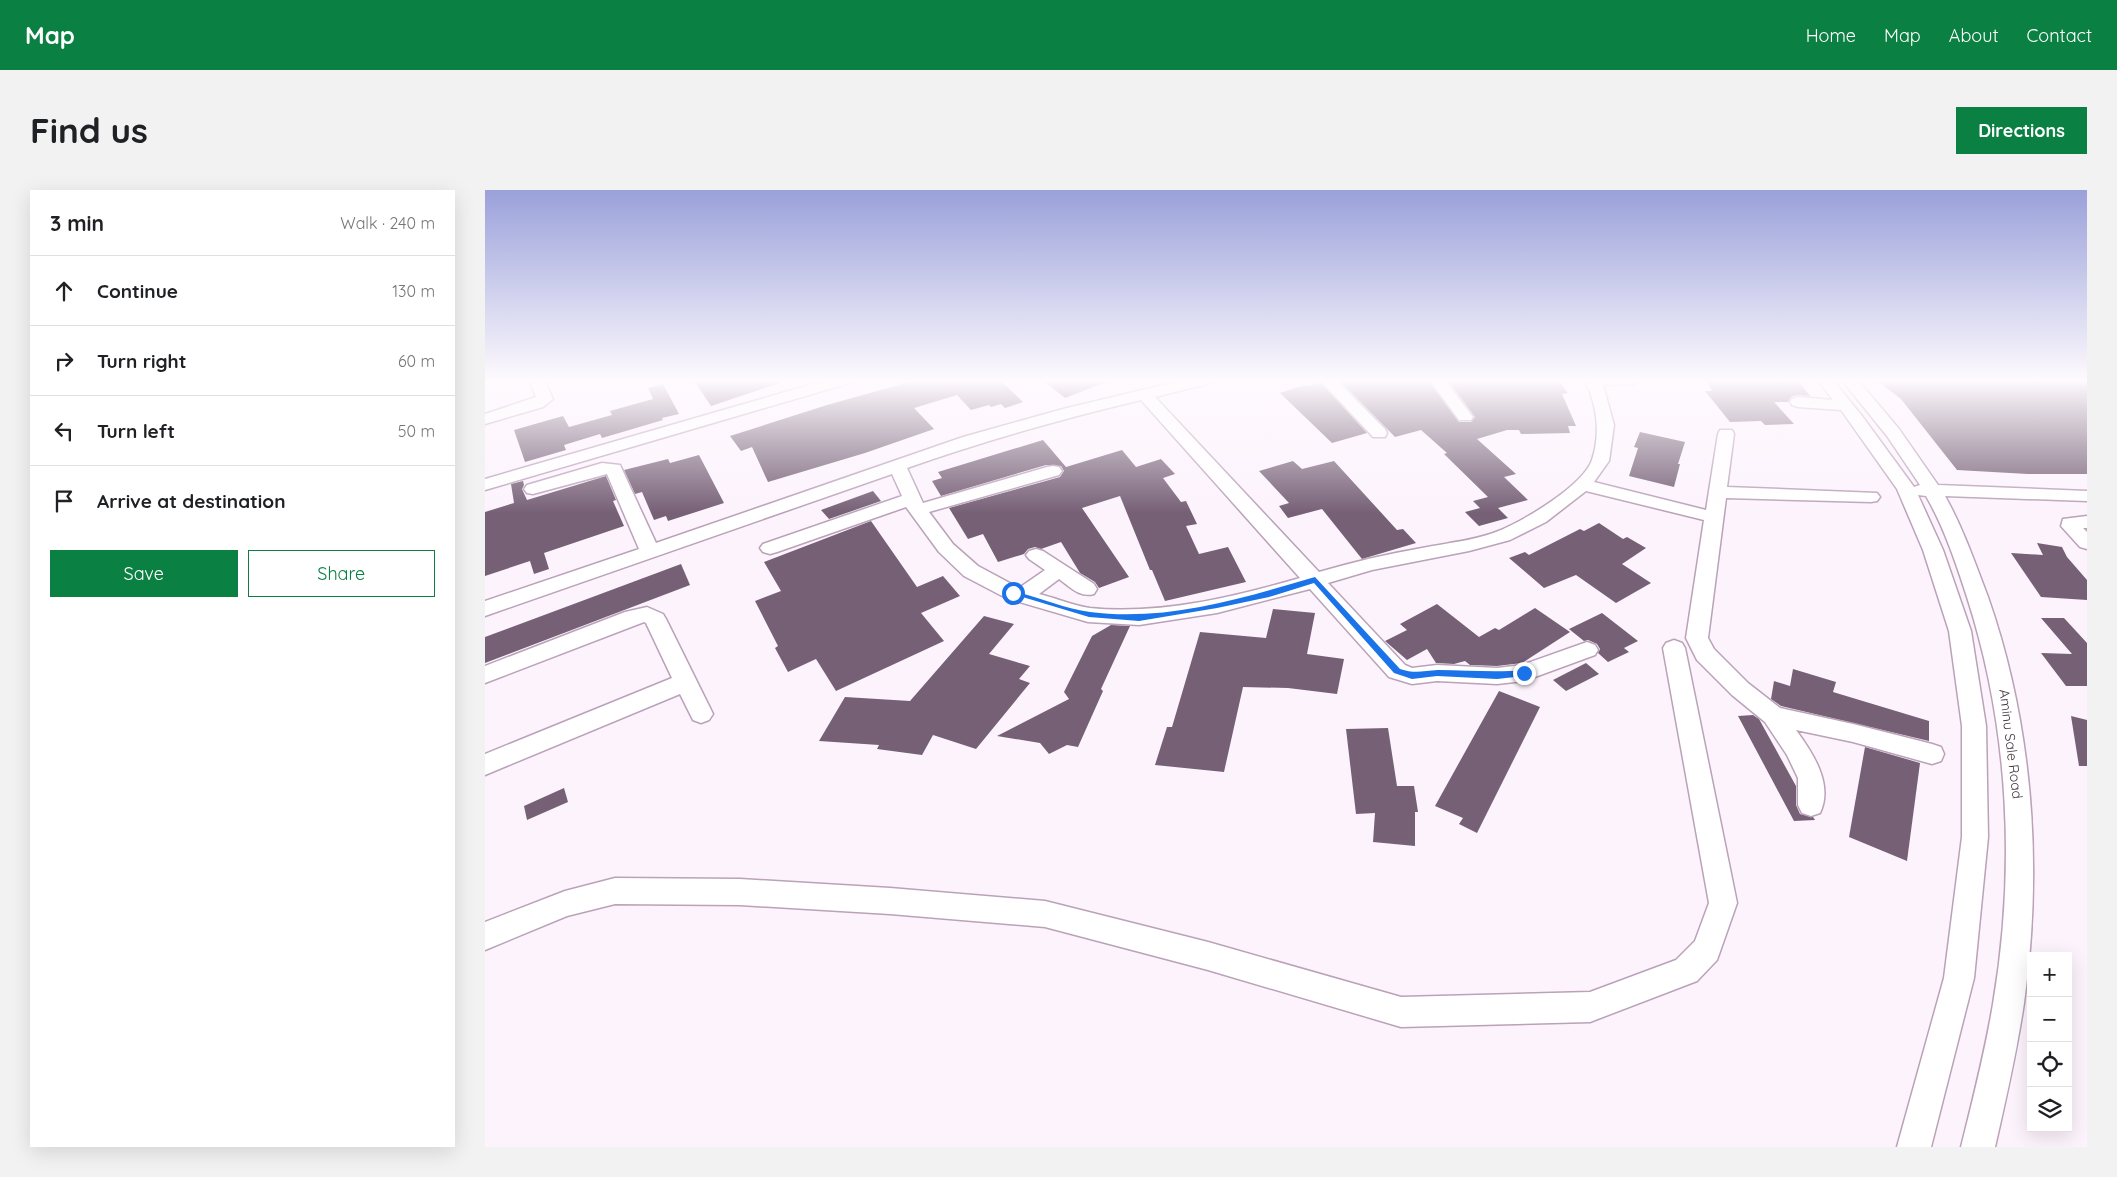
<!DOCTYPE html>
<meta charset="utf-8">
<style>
:root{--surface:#fff;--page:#f2f2f2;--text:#202124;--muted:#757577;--line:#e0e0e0;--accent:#0b8043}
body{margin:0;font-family:Quicksand,sans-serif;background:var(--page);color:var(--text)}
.controls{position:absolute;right:15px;bottom:15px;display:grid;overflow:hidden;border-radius:0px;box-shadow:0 5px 20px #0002}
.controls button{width:45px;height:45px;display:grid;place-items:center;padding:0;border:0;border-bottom:1px solid var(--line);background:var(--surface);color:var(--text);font:25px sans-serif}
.stop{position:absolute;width:15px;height:15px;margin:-11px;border:4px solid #1a73e8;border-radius:50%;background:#fff}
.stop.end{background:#1a73e8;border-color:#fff;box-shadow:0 1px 5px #0008}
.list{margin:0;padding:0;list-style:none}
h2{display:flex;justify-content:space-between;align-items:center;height:65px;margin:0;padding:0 20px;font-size:21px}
h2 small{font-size:16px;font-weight:400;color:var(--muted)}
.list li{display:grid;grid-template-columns:32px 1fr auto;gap:15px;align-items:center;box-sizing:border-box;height:70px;padding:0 20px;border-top:1px solid var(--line)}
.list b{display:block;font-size:19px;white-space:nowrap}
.list em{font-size:16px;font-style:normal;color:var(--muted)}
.actions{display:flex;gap:10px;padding:15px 20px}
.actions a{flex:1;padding:11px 0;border:1px solid var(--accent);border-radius:0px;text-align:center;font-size:18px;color:var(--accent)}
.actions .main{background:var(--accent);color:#fff}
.icon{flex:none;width:28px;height:28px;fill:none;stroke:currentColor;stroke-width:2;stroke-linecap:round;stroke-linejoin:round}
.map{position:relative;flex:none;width:1602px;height:957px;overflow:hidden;border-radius:0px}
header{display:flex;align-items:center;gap:30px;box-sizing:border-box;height:70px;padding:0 25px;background:var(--accent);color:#fff}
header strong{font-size:24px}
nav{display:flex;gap:28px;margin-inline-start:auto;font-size:18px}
.intro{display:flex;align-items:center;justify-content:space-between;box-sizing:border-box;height:120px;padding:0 30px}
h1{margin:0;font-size:35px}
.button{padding:12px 22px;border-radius:0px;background:var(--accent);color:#fff;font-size:18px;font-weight:700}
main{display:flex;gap:30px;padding:0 30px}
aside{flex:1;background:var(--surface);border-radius:0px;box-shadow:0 5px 20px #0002}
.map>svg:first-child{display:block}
.building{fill:#766076}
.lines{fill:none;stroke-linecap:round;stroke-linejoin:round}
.minor-casing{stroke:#baa2b9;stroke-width:3}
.minor{fill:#fff;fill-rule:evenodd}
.route{fill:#1a73e8}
.labels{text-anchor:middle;stroke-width:5;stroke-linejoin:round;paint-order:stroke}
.street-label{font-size:14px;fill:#3f353e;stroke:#fff}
</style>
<header>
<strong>Map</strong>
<nav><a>Home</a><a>Map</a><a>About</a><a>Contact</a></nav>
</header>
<div class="intro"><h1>Find us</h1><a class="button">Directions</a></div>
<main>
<aside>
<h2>3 min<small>Walk · 240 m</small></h2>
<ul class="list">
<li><svg class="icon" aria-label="ahead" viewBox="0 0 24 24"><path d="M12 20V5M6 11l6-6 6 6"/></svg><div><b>Continue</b></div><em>130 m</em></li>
<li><svg class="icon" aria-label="right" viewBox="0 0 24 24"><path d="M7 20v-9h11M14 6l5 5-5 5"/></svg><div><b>Turn right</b></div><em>60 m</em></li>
<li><svg class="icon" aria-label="left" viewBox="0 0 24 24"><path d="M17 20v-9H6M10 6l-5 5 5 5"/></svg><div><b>Turn left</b></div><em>50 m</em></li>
<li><svg class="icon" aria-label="arrive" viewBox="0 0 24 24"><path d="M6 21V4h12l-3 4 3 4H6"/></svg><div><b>Arrive at destination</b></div></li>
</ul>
<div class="actions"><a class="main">Save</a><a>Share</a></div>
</aside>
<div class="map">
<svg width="1602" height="957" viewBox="0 0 1602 957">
<rect width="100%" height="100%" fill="#fdf3fd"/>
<!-- building -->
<g class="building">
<path d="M208,189H294L295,193L226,216Z"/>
<path d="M435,189H514L538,212L520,218L516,214L506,217L504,215L486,220L472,205L429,218L449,239L380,263L283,292L267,257L256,261L245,246L342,215Z"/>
<path d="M556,189H624V191L580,208Z"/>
<path d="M942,189L974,232H986L990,227L962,189H1072L1083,203L1077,204L1091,236H1083L1085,243L1036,244L1034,240H1022L992,249L1031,284L1019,287L1043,310L1013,318L1023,328L994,336L980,322L995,318L988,311L1003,307L959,264L962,263L936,240L910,247L854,190Z"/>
<path d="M1221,189H1312L1325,206L1312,205L1306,207L1303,212H1289L1309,234L1280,235L1276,231L1245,232L1220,201H1227Z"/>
<path d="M1390,189H1602V284H1543L1472,280L1416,209Z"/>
<path d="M836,193L882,243L847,253L795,203L819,195L821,196Z"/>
<path d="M178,194L194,224L177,228L178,230L117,248L115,244L79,255L81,260L40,272L29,240L78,226L84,237L127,225L125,221L168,209L163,198Z"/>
<path d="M1155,242L1200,252L1193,274H1195L1189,297L1144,286L1153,258L1149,257Z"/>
<path d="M558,250L581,277L637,260L651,277L676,269L690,284L678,288L696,312L701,311L712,334L701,336L714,364L743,357L761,392L680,411L667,380H665L635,306L597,318L644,387L614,398L610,392L595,383L576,352L556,359L550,357L543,359L539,364L513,372L498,344L483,349L464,318L575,287L579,281L576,276L561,275L456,306L447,291L457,288L453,282Z"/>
<path d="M214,265L239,313L183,331L181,326L169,330L157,302L150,304L139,280L183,269L185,273Z"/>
<path d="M808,271L817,279L849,271L912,340L918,339L931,353L877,369L837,319L803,328L794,316L804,313L774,281Z"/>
<path d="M121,286L131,310L128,311L139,336L59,363L64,379L49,384L45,371L0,386V322L29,313L26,294L38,291L39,295L37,299L42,310Z"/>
<path d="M388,301L396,311L344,329L336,320Z"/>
<path d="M386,331L432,397L458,386L475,406L436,423L459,451L351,501L331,469L303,482L290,458L293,456L270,411L296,401L279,372Z"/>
<path d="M1114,333L1138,349L1142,347L1161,358L1137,374L1166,393L1131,413L1091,385L1059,398L1024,368L1040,362L1044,365L1095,339L1099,341Z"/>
<path d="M1552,353L1577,357L1582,367L1602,390V410L1556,407L1526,363L1558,365Z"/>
<path d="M196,374L205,395L0,473V447Z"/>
<path d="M952,414L994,447L1010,438L1014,440L1050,418L1085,442L1037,473L1012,476L985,475L980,471L969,474L951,473L942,459L922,470L900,451L922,440L915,434Z"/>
<path d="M788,419L830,423L822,464L859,469L852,504L803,498L758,497L739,582L670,575L682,537H687L715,442L781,448Z"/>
<path d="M1117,423L1153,451L1139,458L1144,462L1123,472L1113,463L1115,459L1112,454L1103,450L1099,451L1084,439Z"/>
<path d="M499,426L529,434L504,464L545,476L534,489L545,493L491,559L448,545L437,565L392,559L394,555L334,551L360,507L425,511Z"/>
<path d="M1556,428H1579L1602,453V496H1581L1556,463L1587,464Z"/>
<path d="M626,435L645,436L616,499L618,501L593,557L582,555L564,564L555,553L512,546L584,509L579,502L607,446Z"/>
<path d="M1101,473L1114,484L1081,501L1068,490Z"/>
<path d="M1308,479L1351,492L1348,502L1444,531V551L1296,516L1286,509L1289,491L1305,496Z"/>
<path d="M1014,501L1055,517L992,643L974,634L978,628L950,616Z"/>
<path d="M1268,525L1274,529L1311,596V615L1315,624L1328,627L1330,630L1309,631L1253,526Z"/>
<path d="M1586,526L1602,530V576H1594Z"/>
<path d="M903,538L912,596H929L933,622H930V656L888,652L890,623L871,624L861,539Z"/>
<path d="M1380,557L1435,573L1422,671L1364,647Z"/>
<path d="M79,598L83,612L42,630L39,616Z"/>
</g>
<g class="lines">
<defs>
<g id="minor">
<path d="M44,189H59L68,209L58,217L0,234V224L51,207Z"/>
<path d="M345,189H370L368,192L0,300V289Z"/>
<path d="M703,189H732L730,192L670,207L834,382C868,372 902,364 937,358C961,353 988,351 1011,342C1037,332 1098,296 1107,270C1116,243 1112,213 1099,189H1157L1150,194L1118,195L1129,235L1124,271L1109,292L1221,320L1233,244L1235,240H1247L1249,244L1242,297L1392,303L1395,307L1392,311L1386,312L1241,308L1223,448L1229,459L1263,493L1295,518L1368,534L1447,554L1456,557L1459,564L1456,571L1447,574L1368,552L1311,540C1327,562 1349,594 1335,623L1326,626L1317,623L1313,615V588L1302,565L1280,532L1247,505L1212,470L1201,448L1219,330L1101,301L1061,332L1025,350L984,361L887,380L843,393L920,475L927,478L952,475L1012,478L1037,475L1102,452L1110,455L1113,460L1110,465L1039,491L1012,494L952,491L927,494L904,487L825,399L732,423L654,435L603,432L521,408L479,386L454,362L421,317L292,362L285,364L278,362L275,358L278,354L417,306L407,284L0,426V411L154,359L122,284L48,304L42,303L39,299L42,295L117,273L135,275L171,353L478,247L578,219ZM656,210L815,388C748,407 676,425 605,418C589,416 571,408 554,404L574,389C585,397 595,408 609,404L612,399L609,394L558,361L551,359L544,361L541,365L544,369L560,380L534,398L493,376L468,354L444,322L574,285L577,281L574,277L568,276L562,277L438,313L422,278C499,251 576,229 656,210Z"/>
<path d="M834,189H850L900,239L902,243L900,247H888Z"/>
<path d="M944,189H959L988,227L986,230H974Z"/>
<path d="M1332,189H1347L1377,226L1429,297L1435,295L1402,246L1356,189H1372L1414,239L1453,295L1602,301V311L1460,306C1478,338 1490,373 1503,407C1548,536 1558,677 1539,813C1532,861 1521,909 1510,957H1476C1488,909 1500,862 1508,814C1531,679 1524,537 1482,407C1471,373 1459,337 1441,306L1433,305L1458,360L1486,441L1501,536L1503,647L1489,788L1446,957H1412L1459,788L1477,647V536L1464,441L1438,360L1412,299L1356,220L1313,217L1307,215L1305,212L1307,209L1313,207L1348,210Z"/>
<path d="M1602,326V338H1598L1602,342V359L1595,357L1576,336L1578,329Z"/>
<path d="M162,417L178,424L181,429L228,524L224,530L216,533L208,530L195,504L0,585V564L187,488L161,433L159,432L0,493V476L140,422Z"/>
<path d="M1189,450L1197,453L1200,458L1252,713L1232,770L1212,791L1105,832L916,837L723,780L560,737L405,724L255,715L130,714L82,726L0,760V732L80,701L130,688L255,689L405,698L560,711L723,752L916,807L1105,802L1191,770L1210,751L1224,713L1178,458L1181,453Z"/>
</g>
</defs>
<!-- minor casing -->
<use href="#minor" class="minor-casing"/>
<!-- minor -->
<use href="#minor" class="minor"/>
</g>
<!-- sky -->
<linearGradient id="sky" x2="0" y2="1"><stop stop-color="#9aa1da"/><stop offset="0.59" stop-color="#fefafe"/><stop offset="1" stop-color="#fefafe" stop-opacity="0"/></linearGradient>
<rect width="1602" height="323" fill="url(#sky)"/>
<!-- route -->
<path class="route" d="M830,387L915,479C930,484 938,481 953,480C982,480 1010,483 1039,480L1043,483L1039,486L1012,489L952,486L927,489L909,483L829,393L784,407L732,418L654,431L604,427L524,403L528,401C552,407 581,419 605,422C681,432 758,408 830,387Z"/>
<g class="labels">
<!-- street labels -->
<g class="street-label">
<text transform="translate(1526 554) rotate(83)" y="5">Aminu Sale Road</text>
</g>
</g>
</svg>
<div class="controls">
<button>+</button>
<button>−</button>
<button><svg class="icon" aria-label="locate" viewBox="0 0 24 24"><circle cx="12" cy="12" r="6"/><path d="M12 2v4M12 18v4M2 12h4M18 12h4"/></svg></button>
<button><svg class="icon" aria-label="layers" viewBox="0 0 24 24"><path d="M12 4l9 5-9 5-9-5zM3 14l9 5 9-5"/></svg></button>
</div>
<div class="stop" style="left:528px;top:403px"></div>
<div class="stop end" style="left:1039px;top:483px"></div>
</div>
</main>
